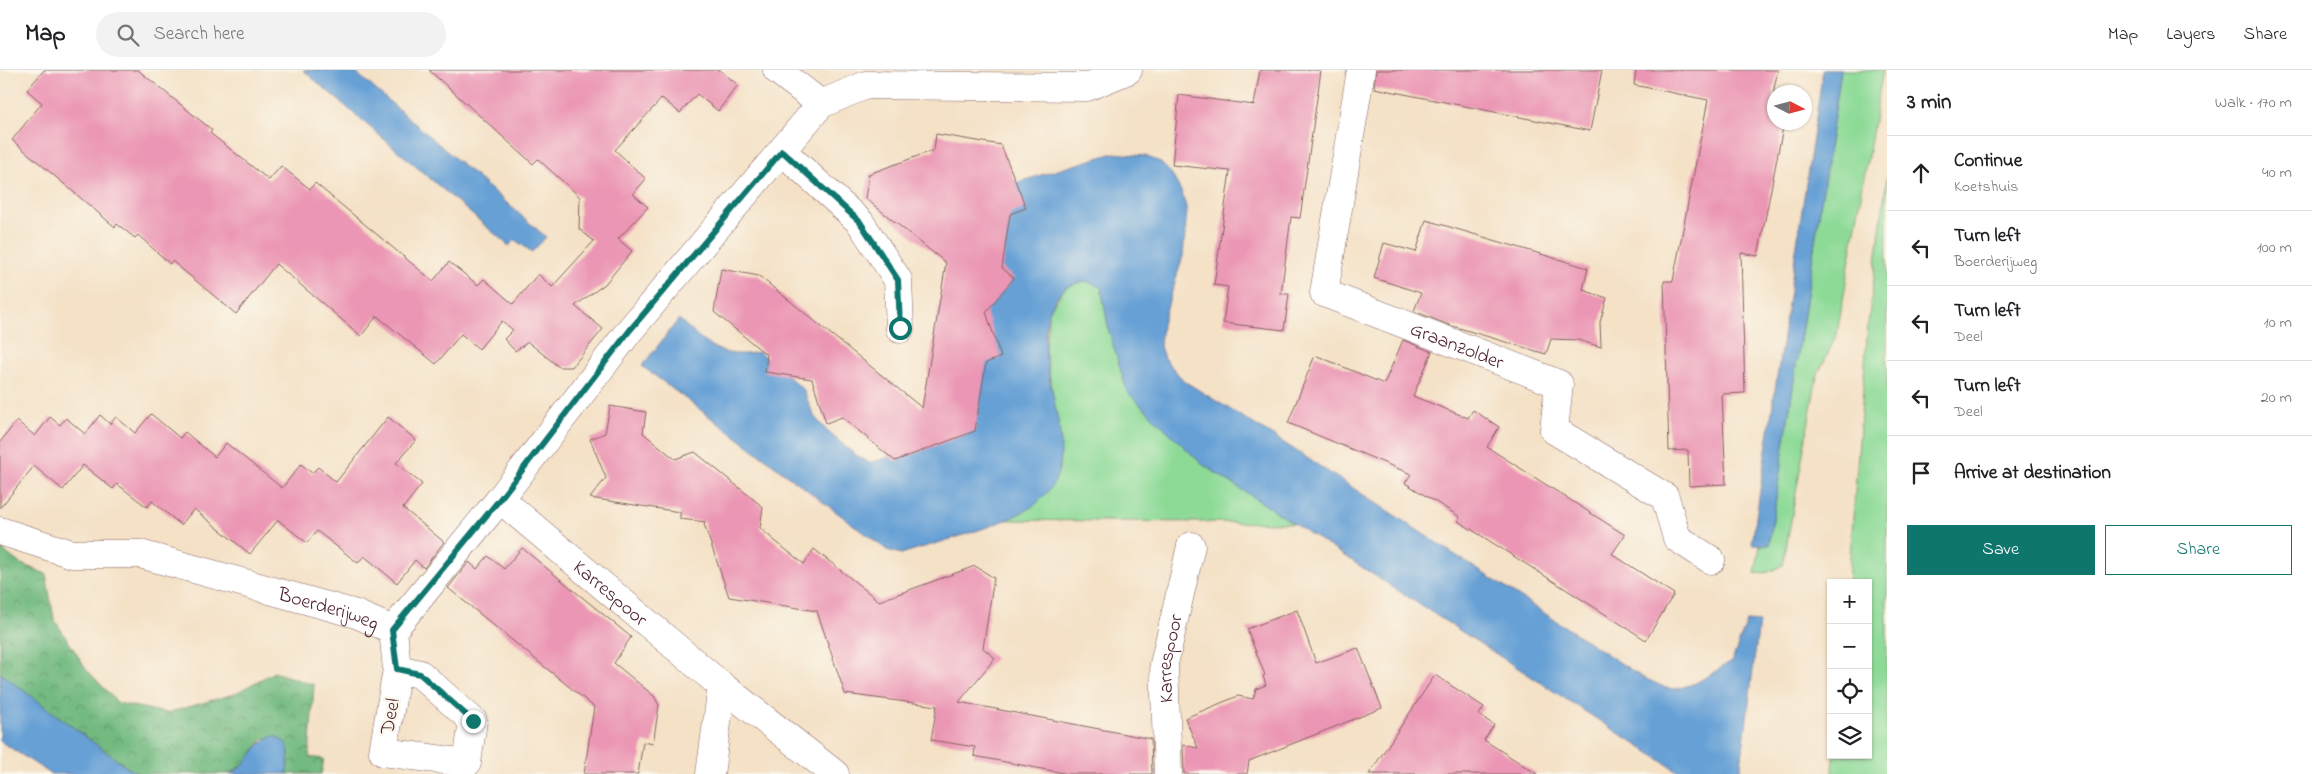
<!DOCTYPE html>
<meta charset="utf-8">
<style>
:root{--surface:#fff;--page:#f2f2f2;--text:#202124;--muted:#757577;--line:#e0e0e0;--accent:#0f766e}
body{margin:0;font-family:"Indie Flower",sans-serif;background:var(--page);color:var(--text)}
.controls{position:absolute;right:15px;bottom:15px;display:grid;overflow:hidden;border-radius:0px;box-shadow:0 1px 4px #0004}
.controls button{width:45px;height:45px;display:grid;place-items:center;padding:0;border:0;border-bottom:1px solid var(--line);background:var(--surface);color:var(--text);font:25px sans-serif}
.compass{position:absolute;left:1767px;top:15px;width:45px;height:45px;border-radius:50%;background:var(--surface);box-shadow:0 1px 4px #0004;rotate:96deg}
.stop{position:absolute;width:15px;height:15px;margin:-11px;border:4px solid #0f766e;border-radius:50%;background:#fff}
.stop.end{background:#0f766e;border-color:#fff;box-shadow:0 1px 5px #0008}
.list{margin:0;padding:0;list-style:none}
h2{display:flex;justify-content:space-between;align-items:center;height:65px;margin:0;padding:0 20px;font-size:21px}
h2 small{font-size:16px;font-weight:400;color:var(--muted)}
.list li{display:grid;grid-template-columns:32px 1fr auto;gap:15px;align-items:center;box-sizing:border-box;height:75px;padding:0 20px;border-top:1px solid var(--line)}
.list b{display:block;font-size:19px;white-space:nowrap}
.list p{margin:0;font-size:16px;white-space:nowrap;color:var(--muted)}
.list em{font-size:16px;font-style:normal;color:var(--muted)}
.actions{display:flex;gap:10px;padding:15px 20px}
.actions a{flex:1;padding:11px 0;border:1px solid var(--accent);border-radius:0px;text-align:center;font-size:18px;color:var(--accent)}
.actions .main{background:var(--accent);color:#fff}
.icon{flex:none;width:28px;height:28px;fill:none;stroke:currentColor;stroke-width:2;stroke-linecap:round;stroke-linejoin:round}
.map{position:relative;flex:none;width:1887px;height:704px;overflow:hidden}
header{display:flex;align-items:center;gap:30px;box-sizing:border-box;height:70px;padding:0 25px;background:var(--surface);border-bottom:1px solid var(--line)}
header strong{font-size:24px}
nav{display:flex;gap:28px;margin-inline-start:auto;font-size:18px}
.search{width:350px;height:45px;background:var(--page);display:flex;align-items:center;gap:12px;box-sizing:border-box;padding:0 18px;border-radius:28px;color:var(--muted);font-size:19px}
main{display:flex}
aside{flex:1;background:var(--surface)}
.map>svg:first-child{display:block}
.grass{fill:#8dda97;stroke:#6c7c61}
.forest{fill:url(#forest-crowns);stroke:#5e6c56}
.water{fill:#66a0d5;stroke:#586080}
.building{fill:#eb96b4}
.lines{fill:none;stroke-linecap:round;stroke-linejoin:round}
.minor-casing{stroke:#866361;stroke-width:29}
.minor{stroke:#fff;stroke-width:28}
.route{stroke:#0f766e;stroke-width:6}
.labels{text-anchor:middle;stroke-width:5;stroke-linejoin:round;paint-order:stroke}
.street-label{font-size:20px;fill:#4a1f2b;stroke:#fbf7ec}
</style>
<header>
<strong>Map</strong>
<div class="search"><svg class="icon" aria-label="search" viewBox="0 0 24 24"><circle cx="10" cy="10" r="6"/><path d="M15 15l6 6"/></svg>Search here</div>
<nav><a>Map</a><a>Layers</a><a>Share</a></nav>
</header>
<main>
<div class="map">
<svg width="1887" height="704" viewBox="0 0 1887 704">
<defs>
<pattern id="forest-crowns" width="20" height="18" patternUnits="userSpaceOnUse" patternTransform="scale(1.25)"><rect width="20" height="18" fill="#72ba80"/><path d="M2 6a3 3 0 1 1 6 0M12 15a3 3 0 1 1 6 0" fill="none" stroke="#609769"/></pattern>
</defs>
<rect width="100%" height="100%" fill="#fbf7ec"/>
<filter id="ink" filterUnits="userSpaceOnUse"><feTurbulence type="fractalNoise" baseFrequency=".02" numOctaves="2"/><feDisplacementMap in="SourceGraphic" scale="10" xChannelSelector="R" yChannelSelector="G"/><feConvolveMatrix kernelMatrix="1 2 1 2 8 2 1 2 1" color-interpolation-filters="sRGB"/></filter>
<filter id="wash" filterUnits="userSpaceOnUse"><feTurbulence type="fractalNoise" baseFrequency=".0096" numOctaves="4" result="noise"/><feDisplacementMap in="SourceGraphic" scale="20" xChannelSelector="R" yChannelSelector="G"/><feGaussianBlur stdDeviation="1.12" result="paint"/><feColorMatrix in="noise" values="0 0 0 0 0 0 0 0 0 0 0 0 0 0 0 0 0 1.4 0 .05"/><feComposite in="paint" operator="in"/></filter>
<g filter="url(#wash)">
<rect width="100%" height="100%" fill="#f4e1c6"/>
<!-- grass -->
<g class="grass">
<path d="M1841,0H1883L1837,264L1817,306L1783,495L1769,502L1755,504L1760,475H1769Z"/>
<path d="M1887,106V704H1833L1834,685H1868V513H1848L1868,254Z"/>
<path d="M1085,210L1101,217L1109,261L1202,394L1294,453L1004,450L1038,432L1061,371L1045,279L1049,241L1065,218Z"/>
</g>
<!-- forest -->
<path class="forest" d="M0,478L19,493L46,504L54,549L87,600L118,633L167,643L234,624L274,602L314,615L309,687L324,689L321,704H287L289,683L287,674L275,666L262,670L247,691L230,704H139L125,696L0,603Z"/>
<!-- water -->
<g class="water">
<path d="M303,0H353L546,167L532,182L515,170L509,176Z"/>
<path d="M1823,0H1841L1769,475L1752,474Z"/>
<path d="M1114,83L1145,86L1160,92L1171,103L1182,123L1187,141L1183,186L1162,254L1160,276L1164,288L1184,311L1278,369L1642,607L1666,618L1677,619L1696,613L1732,591L1747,551L1759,552L1740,704H1682L1202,394L1127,322L1109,261L1101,217L1085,211C1079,213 1069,215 1064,219C1016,267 1076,349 1057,406C1055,414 1045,425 1039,431C1019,452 932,474 901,484L887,480L642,296L679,249C706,274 720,290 759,282L803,319L814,346L826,360L853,383L869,393L955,368L992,120Z"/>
<path d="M0,603L125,696L139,704H51L0,671Z"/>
<path d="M275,666L287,674L289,683L287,704H230C252,693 252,673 275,666Z"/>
</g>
<g id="blocks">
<!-- building -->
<g class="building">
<path d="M44,0H138L212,60L210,63L269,110L281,96L310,119L315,113L433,211L449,192L478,215L484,209L513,234L538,204L552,217L594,171L579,159L580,127L538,89L533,94L429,0H720L738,15L718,41L697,24L680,43L662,28L615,80L646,109L633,124L648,137L618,169L632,181L605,214L575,236L603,259L572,297H559L528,272L515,281L504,269L513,260L502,251L479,279L461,264L436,294L377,246L361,266L276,194L236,244L172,191L170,194L138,165L135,168L117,154L115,157L12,70L42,33L27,20Z"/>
<path d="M1260,0H1321L1300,148L1291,147L1281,224H1289L1284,260L1223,253L1228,217L1214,215L1230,101L1172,95L1179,25L1254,35Z"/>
<path d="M1376,0H1602L1590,61L1374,18Z"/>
<path d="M1636,0H1778L1774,18V52H1784L1758,186L1741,183L1745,323L1722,324L1726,414L1689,416L1688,380L1669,381L1664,211H1673L1708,30L1634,15Z"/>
<path d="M936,64L1001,75L1026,138L1010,144L1002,198L1014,208L986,242L1001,287L986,293L975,361L895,391L842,347L826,353L812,309L765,302L767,285L714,242L721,199L759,206L922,338L946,193L865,128L869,104L934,80Z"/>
<path d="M1426,150L1588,198L1583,220L1607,228L1600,252L1601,277L1578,270L1551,269L1546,284L1449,255L1414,241L1421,223L1374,208L1384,173L1416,182Z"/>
<path d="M1403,270L1432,282L1413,326L1468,348L1473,340L1499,357L1487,377L1625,465L1612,484L1674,524L1646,570L1458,451L1460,447L1405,413L1411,404L1288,353L1315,285L1384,314Z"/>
<path d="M610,336L646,342L643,363L675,389L695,382L763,437L760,458L775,471L804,494L814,479L879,531L975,496L994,508L983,578L995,588L959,632L1151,669L1152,704H1068L974,686L975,677L931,670L937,636L845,624L817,541L729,527L704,454L706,452L680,449V442L590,428L606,408L590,369L605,363Z"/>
<path d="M151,344L180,368L185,362L215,387L226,373L282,418L301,394L312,403L318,397L336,412L388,347L416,370L396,393L422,414L403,438L444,472L424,498L415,490L397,513L364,486L358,493L317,461L307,473L278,450L250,484L194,439L181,455L152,431L147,437L117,414L113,419L83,395L63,420L34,396L0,438V372L17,351L35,366L50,347L60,355L66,348L85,364L100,345L110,354L116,347L135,363Z"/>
<path d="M522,478L631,567L614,593L654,626L659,635L653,674L643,672L638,704H584L594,637L448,518L469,492L477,499L488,486L504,499Z"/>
<path d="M1297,540L1316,593L1358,578L1382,638L1249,691L1247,704H1184L1183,675L1198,678L1185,648L1238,626L1253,629L1256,619L1266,615L1263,606L1265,605L1247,559Z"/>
<path d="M1435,605L1484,637L1479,645L1494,655L1484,670L1537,704H1369Z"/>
</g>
</g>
</g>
<g filter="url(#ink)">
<use href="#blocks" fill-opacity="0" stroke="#866361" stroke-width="1"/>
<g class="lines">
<defs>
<g id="minor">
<path d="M777,0L821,34"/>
<path id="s1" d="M1361,0L1324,223L1559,314L1554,360L1665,427L1677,468L1711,490"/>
<path d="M782,81L860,152L898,210L900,259"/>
<path id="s2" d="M500,429L722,616L835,704"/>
<path id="s3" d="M0,461L72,484H140L356,544L393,560L500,429L630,260L821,34L866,15L1087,17L1128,0"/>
<path d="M393,560L397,599L383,682L467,693L473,651L420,604L397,599"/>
<path d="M710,704L722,616"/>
<path id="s4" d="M1168,704L1164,594L1191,476"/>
</g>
</defs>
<!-- minor casing -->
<use href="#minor" class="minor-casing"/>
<!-- minor -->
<use href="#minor" class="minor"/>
</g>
</g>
<g class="lines" filter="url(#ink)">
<!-- route -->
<path class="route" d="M473,651L420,604L397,599L392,560L500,429L630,260L782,81L860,152L898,210L900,258"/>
</g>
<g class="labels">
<!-- street labels -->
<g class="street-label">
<text dy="7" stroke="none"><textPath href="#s1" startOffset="369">Graanzolder</textPath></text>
<text dy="7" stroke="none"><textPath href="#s2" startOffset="145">Karrespoor</textPath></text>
<text dy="7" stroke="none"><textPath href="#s3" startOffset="340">Boerderijweg</textPath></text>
<text dy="7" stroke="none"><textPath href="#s4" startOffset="116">Karrespoor</textPath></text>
<text transform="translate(389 646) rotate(-80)" y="7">Deel</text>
</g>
</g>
</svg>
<div class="controls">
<button>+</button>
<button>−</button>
<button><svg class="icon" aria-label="locate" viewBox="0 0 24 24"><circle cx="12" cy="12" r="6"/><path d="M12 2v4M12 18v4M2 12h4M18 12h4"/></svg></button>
<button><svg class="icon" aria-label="layers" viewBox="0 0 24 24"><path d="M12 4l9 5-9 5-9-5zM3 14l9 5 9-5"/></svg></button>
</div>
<svg class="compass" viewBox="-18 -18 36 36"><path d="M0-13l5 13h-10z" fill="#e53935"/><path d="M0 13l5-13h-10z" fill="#757577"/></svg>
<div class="stop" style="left:900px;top:258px"></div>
<div class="stop end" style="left:473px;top:651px"></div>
</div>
<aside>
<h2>3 min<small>Walk · 170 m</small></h2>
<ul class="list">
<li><svg class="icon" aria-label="ahead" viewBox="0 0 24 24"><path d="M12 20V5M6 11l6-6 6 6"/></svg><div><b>Continue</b><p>Koetshuis</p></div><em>40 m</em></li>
<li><svg class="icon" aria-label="left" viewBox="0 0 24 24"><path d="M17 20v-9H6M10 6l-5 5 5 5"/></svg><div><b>Turn left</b><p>Boerderijweg</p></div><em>100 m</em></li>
<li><svg class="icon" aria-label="left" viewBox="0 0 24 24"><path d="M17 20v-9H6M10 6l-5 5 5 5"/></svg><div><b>Turn left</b><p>Deel</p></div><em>10 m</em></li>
<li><svg class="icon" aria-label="left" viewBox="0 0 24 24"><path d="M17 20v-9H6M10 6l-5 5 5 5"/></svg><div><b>Turn left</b><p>Deel</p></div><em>20 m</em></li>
<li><svg class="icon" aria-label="arrive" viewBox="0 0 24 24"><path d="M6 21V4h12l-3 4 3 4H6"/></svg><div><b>Arrive at destination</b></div></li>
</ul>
<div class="actions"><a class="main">Save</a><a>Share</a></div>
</aside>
</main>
